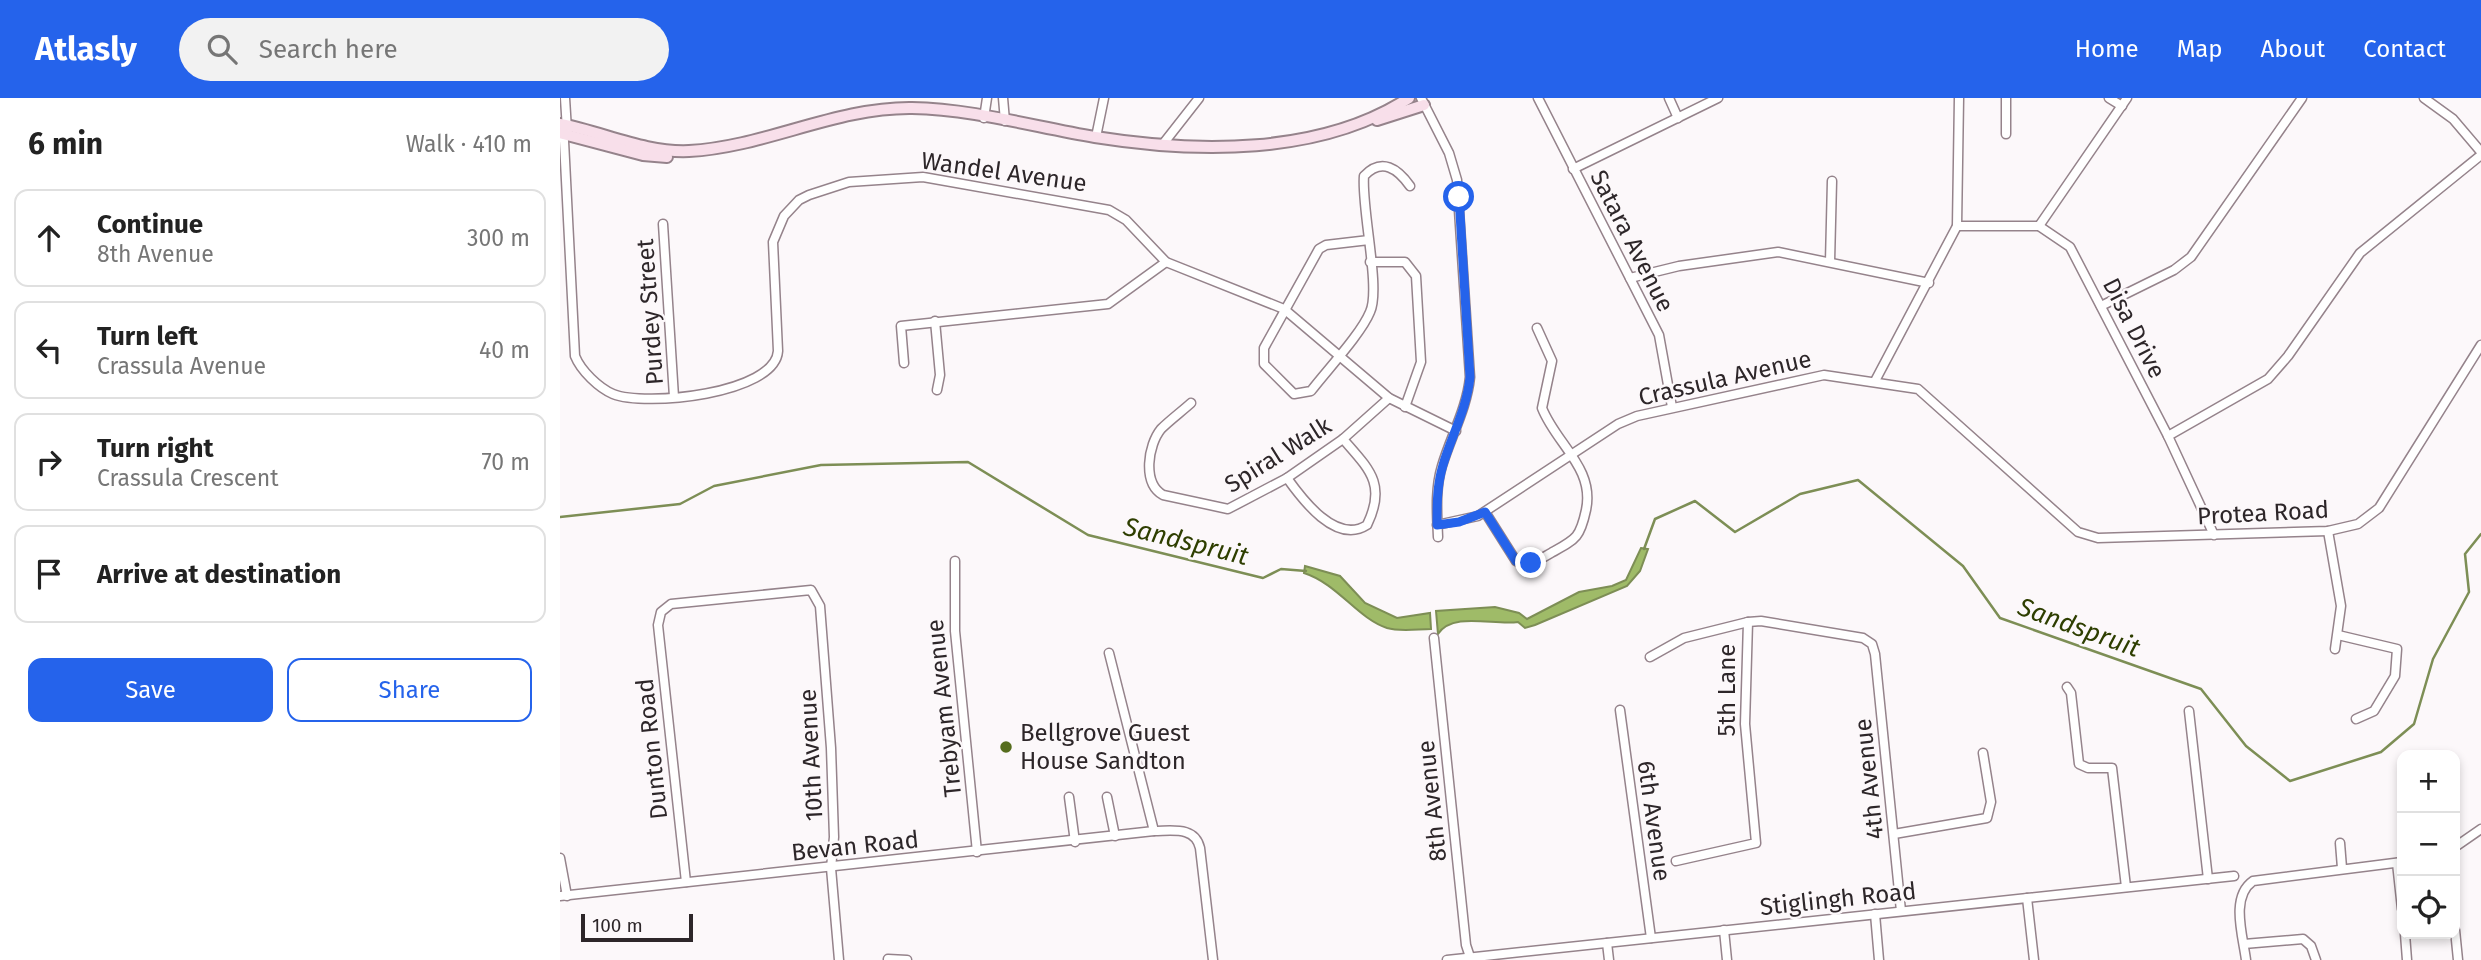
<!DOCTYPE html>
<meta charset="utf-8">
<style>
:root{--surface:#fff;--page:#f2f2f2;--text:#222;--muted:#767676;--line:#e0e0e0;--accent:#2563eb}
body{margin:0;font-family:"Fira Sans",sans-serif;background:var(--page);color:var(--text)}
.controls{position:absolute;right:21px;bottom:21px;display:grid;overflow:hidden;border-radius:14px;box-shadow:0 4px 10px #0003}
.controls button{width:63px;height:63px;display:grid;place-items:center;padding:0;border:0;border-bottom:2px solid var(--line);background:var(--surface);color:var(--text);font:35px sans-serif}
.scale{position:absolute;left:21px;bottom:18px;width:112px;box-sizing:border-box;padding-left:7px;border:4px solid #2d2629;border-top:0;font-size:19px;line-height:24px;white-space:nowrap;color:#2d2629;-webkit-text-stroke:5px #fcf8fa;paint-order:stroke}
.stop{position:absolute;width:21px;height:21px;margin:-16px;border:5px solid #2563eb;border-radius:50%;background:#fff}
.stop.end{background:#2563eb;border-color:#fff;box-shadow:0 2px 7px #0008}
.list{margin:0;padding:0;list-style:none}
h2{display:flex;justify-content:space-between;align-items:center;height:91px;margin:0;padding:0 28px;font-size:30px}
h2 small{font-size:23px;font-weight:400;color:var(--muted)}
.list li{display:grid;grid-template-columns:46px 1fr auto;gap:21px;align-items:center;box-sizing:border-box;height:98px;margin:0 14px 14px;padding:0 14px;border:2px solid var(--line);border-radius:14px}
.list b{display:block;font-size:26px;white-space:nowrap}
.list p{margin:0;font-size:23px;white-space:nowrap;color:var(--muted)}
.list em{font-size:23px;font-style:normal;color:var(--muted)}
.actions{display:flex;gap:14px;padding:21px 28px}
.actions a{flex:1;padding:16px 0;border:2px solid var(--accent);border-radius:14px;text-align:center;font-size:24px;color:var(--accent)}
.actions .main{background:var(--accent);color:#fff}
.icon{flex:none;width:38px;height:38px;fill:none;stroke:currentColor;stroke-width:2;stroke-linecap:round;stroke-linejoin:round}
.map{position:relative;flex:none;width:1921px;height:862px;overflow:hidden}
header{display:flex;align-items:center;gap:42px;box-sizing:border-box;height:98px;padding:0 35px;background:var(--accent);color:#fff}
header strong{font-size:33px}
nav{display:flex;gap:38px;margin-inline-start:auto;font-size:24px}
.search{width:490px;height:63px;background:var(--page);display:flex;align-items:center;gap:18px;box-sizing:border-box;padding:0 24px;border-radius:38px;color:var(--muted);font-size:26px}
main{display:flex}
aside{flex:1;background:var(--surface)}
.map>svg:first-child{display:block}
.water{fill:#9fbb68;stroke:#7d8e55;stroke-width:2}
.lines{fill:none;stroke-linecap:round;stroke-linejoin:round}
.stream{stroke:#7d8e55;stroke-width:2.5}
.minor-casing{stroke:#95838b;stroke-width:11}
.secondary-casing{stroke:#95838b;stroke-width:14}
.minor{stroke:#fff;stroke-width:8}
.secondary{stroke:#f8dfea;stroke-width:10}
.route{stroke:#2563eb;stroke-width:9}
.poi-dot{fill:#566d1d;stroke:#fcf8fa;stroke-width:2.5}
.labels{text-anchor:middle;stroke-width:5;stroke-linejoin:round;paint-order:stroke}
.street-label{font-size:24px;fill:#2d2629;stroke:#fcf8fa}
.poi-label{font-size:24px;fill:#2d2629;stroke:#fcf8fa;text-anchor:start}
.water-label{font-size:26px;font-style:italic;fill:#2e3e00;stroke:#fcf8fa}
</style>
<header>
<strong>Atlasly</strong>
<div class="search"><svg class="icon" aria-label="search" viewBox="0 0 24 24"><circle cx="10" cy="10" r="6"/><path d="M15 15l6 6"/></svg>Search here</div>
<nav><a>Home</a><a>Map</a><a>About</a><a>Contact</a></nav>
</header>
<main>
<aside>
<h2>6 min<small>Walk · 410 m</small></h2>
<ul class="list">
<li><svg class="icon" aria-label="ahead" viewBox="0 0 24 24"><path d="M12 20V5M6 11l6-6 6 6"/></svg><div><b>Continue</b><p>8th Avenue</p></div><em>300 m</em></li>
<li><svg class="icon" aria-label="left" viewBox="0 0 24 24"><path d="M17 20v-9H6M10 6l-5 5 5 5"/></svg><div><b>Turn left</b><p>Crassula Avenue</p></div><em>40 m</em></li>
<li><svg class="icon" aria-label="right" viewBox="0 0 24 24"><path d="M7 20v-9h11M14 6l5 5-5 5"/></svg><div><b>Turn right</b><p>Crassula Crescent</p></div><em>70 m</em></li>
<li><svg class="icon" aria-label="arrive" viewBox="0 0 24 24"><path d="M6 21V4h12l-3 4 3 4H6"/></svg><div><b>Arrive at destination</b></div></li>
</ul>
<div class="actions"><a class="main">Save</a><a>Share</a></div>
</aside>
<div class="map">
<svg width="1921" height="862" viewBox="0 0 1921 862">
<rect width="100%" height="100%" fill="#fcf8fa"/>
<!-- water -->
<g class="water">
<path d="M1081,450L1088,451L1080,473L1067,488L975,527L965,530L958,524C935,528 893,513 878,536L876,513L935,509L959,515L967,521L1019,494L1052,488L1066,482Z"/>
<path d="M745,468L780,478L805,505L837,520L870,515L871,531C858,531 840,534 827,530C797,520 778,486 744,475Z"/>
</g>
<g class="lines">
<!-- stream -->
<g class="stream">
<path d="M0,419L120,406L154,388L261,367L408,364L528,437L703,480L721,471L746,473"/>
<path d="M1084,451L1095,421L1135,403L1175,434L1240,396L1298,382L1403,468L1440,520L1641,591L1686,648L1730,683L1821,654L1854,626L1873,561L1909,494L1905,456L1921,436"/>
</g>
<defs>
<g id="minor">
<path d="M5,0L7,32"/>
<path d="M443,0L445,23"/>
<path d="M861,0L889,55L897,82L910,279C907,310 891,338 882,368C875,391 877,415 878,439"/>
<path d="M978,0L1099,237L1112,309"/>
<path d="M1109,0L1118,20"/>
<path d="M1549,0L1562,8"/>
<path d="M1864,0L1893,21L1921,54"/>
<path d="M424,20L427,0"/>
<path d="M0,35L4,43L15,258C21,273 39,290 53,296C85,309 215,296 218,253L213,144L224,118L239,102L249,97L289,84L363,79L549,112L566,122L606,164L724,211L829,300L896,333"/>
<path d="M1446,36V0"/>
<path d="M536,39L544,0"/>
<path d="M603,46L639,0"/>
<path d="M1013,71L1158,0"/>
<path d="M103,126L114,299"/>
<path d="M1397,128H1479L1510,149L1608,338L1654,437"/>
<path d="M1479,128L1567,0"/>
<path d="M809,142L766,147L759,151L704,250V266L734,296L751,293C767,272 801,236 810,214C821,191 801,109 804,78C822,59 838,71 850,88"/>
<path d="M810,164H845L856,178L861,264L845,309"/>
<path d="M1270,164L1272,83"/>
<path d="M1070,180L1119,168L1218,154L1369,185"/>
<path d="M1541,208L1614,172L1631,159L1742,0"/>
<path d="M375,223L380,277L377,292"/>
<path d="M344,265L341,228L548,206L606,164"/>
<path d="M1315,283L1397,128L1399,0"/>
<path d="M631,305C621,314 610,322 601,331C588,347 582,385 603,397L668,411L727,380L783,341L829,300"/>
<path d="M1608,338L1708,281L1728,258L1800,155L1921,57"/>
<path d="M727,380C742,401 776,447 807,427C827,386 809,371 783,341"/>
<path d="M925,414L956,463C968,471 980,461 991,455C1016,441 1020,440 1026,412C1035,370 996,346 982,310L992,263L977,230"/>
<path d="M877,427L918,418L1058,326L1077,318L1264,277L1358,291L1518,434L1538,440L1768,433L1798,426L1819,410L1921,247"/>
<path d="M1768,433L1781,508L1775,551"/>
<path d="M395,463V533L417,754"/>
<path d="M1778,537L1837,551L1835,578L1814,613L1796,621"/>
<path d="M874,540L906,847L911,862"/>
<path d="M549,555L594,733"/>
<path d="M1090,559L1124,540L1188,524"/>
<path d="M1507,589L1511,595L1519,666L1528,670H1552L1566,789"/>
<path d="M1060,612L1091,840"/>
<path d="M1629,613L1648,781"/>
<path d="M509,699L515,744"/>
<path d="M547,699L555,738"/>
<path d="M1334,736L1427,720L1431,704L1423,655"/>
<path d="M1780,745L1782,770"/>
<path d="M1895,749L1921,731"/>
<path d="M0,760L7,798"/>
<path d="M1116,763L1196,745L1185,626L1188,524L1201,523L1303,540L1312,546L1315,556L1341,813"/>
<path d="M1837,765L1842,811"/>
<path d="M126,784L98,527L101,514L111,506L251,492L260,508L271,650L274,739L271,770L279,862"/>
<path d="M0,798L594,733C612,733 635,728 640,750L653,862"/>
<path d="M1467,800L1474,862"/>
<path d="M1315,816L1319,862"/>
<path d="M1164,832L1167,862"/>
<path d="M1895,832L1898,862"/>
<path d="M1845,836L1847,862"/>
<path d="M1047,845L1049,862"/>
<path d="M1684,846L1743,841L1751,848L1756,862"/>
<path d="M328,861L347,862"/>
<path d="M887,862L1674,778"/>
<path d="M1686,862C1683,838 1670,799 1693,783L1842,764"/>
</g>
<g id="secondary">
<path d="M817,22L864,7"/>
<path d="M0,26C43,34 85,55 129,53C205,49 276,9 352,10C413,11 475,29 535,39C635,55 760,58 849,0"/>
<path d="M0,35L83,57L107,59"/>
</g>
</defs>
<!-- minor casing -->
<use href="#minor" class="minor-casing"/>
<!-- secondary casing -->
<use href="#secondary" class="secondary-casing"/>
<!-- minor -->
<use href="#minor" class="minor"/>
<!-- secondary -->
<use href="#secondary" class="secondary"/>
</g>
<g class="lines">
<!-- route -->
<path class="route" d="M899,99L910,279C907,310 892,337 883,367C877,387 877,406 877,427L899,424L925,414L956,463L963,466L971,465"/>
</g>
<!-- markers -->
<circle class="poi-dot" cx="446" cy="649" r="7"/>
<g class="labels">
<!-- street labels -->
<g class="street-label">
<text transform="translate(444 74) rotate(8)" y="8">Wandel Avenue</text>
<text transform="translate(1072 143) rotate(63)" y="8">Satara Avenue</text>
<text transform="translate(90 214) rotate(-94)" y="8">Purdey Street</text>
<text transform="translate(1574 230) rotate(63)" y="8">Disa Drive</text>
<text transform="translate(1165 280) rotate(-13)" y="8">Crassula Avenue</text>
<text transform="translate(718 357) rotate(-32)" y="8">Spiral Walk</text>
<text transform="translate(1703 415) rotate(-3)" y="8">Protea Road</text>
<text transform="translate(1167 592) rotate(-90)" y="8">5th Lane</text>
<text transform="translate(384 610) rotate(-96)" y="8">Trebyam Avenue</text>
<text transform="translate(92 651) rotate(-96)" y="8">Dunton Road</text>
<text transform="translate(251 657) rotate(-93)" y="8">10th Avenue</text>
<text transform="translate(1309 681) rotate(-96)" y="8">4th Avenue</text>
<text transform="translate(872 703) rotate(-96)" y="8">8th Avenue</text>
<text transform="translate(1094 723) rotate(82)" y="8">6th Avenue</text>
<text transform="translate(295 748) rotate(-6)" y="8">Bevan Road</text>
<text transform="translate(1278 801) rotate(-6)" y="8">Stiglingh Road</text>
</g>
<!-- poi labels -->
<g class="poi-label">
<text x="460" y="643">Bellgrove Guest<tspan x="460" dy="28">House Sandton</tspan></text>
</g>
<!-- water labels -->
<g class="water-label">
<text transform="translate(626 443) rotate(14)" y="9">Sandspruit</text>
<text transform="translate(1519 529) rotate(20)" y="9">Sandspruit</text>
</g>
</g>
</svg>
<div class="controls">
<button>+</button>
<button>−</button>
<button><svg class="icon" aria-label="locate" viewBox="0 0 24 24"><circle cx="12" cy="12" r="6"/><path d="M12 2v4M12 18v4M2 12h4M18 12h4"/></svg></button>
</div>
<div class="scale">100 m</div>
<div class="stop" style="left:899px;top:99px"></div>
<div class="stop end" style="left:971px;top:465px"></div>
</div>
</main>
